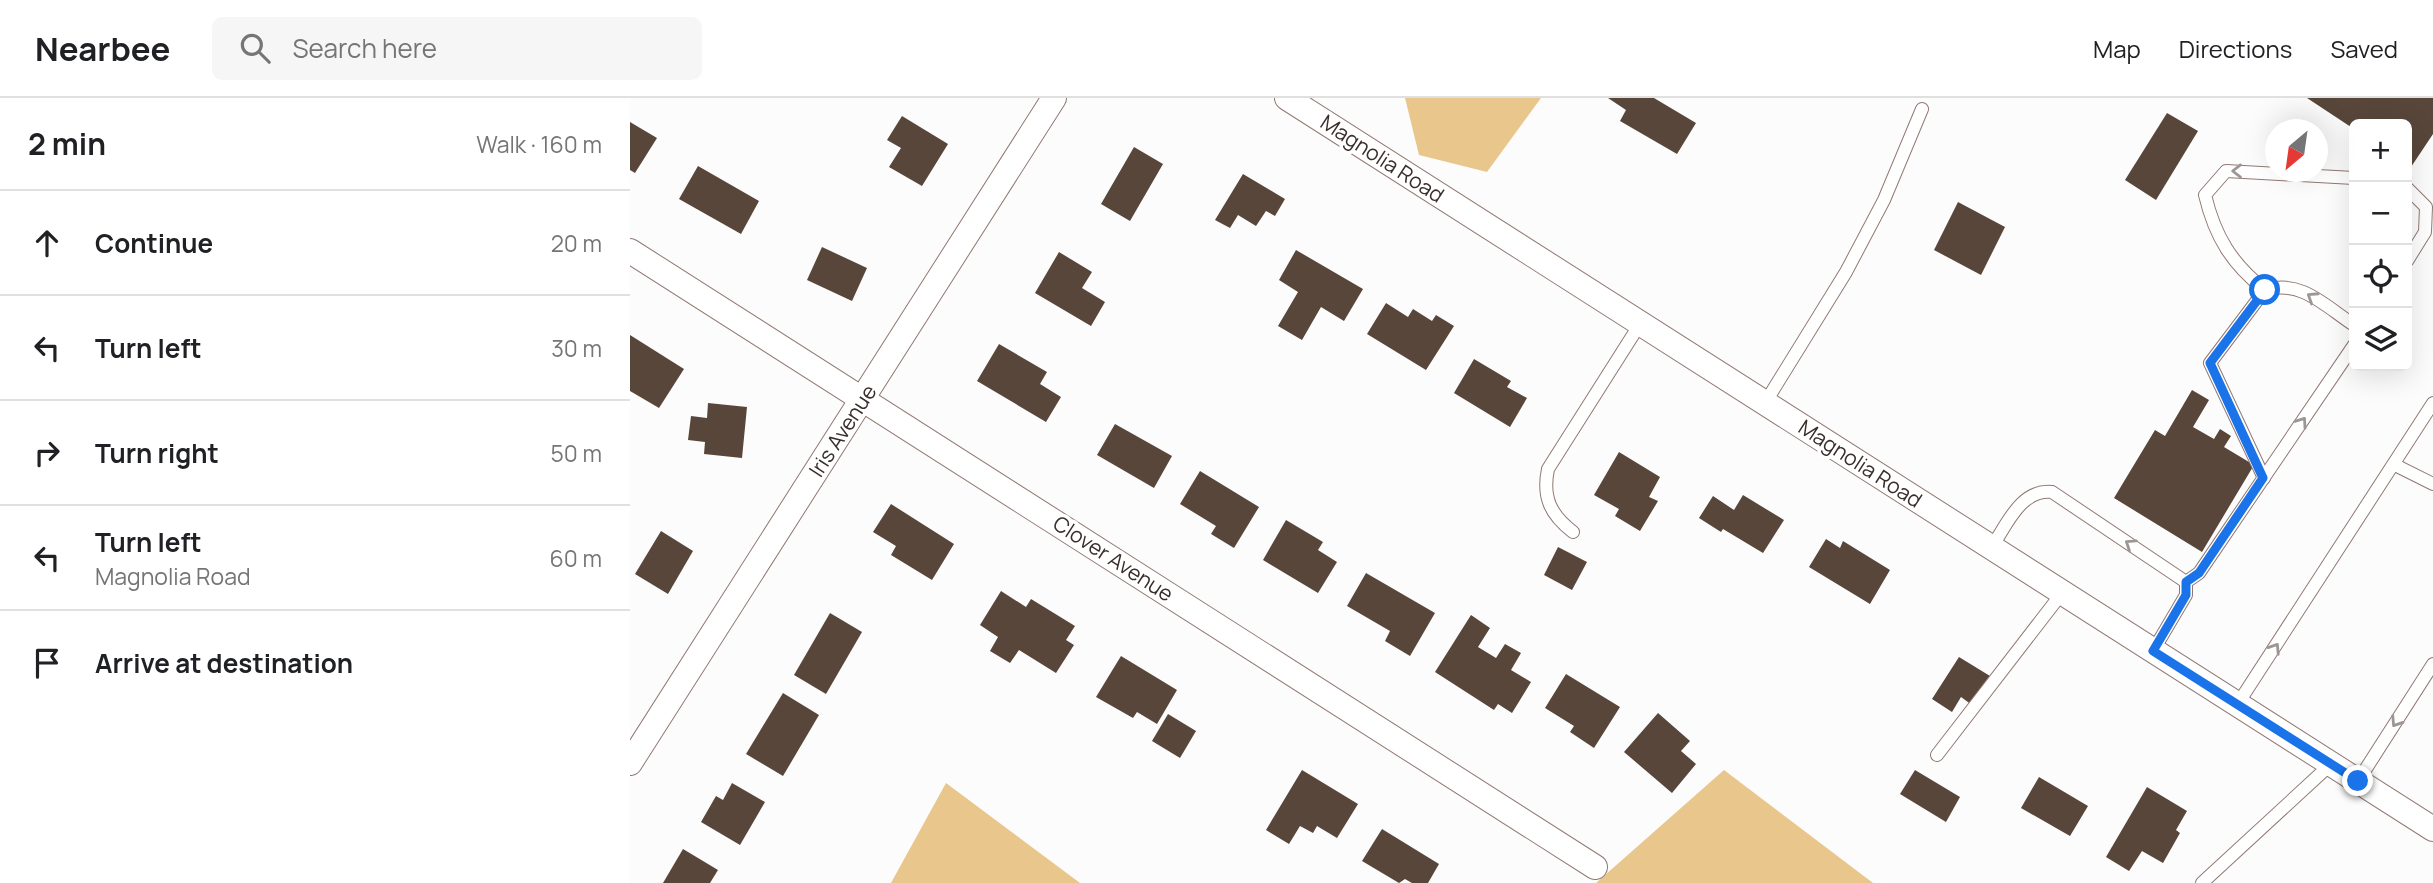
<!DOCTYPE html>
<meta charset="utf-8">
<style>
:root{--surface:#fff;--page:#f6f6f6;--text:#202124;--muted:#757577;--line:#e0e0e0}
body{margin:0;font-family:Manrope,sans-serif;background:var(--page);color:var(--text)}
.controls{position:absolute;right:21px;top:21px;display:grid;overflow:hidden;border-radius:10px;box-shadow:0 7px 28px #0002}
.controls button{width:63px;height:63px;display:grid;place-items:center;padding:0;border:0;border-bottom:2px solid var(--line);background:var(--surface);color:var(--text);font:35px sans-serif}
.compass{position:absolute;left:1635px;top:21px;width:63px;height:63px;border-radius:50%;background:var(--surface);box-shadow:0 7px 28px #0002;rotate:209deg}
.stop{position:absolute;width:21px;height:21px;margin:-16px;border:5px solid #1a73e8;border-radius:50%;background:#fff}
.stop.end{background:#1a73e8;border-color:#fff;box-shadow:0 2px 7px #0008}
.list{margin:0;padding:0;list-style:none}
h2{display:flex;justify-content:space-between;align-items:center;height:91px;margin:0;padding:0 28px;font-size:30px}
h2 small{font-size:23px;font-weight:400;color:var(--muted)}
.list li{display:grid;grid-template-columns:46px 1fr auto;gap:21px;align-items:center;box-sizing:border-box;height:105px;padding:0 28px;border-top:2px solid var(--line)}
.list b{display:block;font-size:26px;white-space:nowrap}
.list p{margin:0;font-size:23px;white-space:nowrap;color:var(--muted)}
.list em{font-size:23px;font-style:normal;color:var(--muted)}
.icon{flex:none;width:38px;height:38px;fill:none;stroke:currentColor;stroke-width:2;stroke-linecap:round;stroke-linejoin:round}
.map{position:relative;flex:none;width:1803px;height:785px;overflow:hidden}
header{display:flex;align-items:center;gap:42px;box-sizing:border-box;height:98px;padding:0 35px;background:var(--surface);border-bottom:2px solid var(--line)}
header strong{font-size:33px}
nav{display:flex;gap:38px;margin-inline-start:auto;font-size:24px}
.search{width:490px;height:63px;background:var(--page);display:flex;align-items:center;gap:18px;box-sizing:border-box;padding:0 24px;border-radius:10px;color:var(--muted);font-size:26px}
main{display:flex}
aside{flex:1;background:var(--surface)}
.map>svg:first-child{display:block}
.green{fill:#e8c68c}
.building{fill:#58463a}
.lines{fill:none;stroke-linecap:round;stroke-linejoin:round}
.service-casing{stroke:#917973;stroke-width:14}
.minor-casing{stroke:#917973;stroke-width:26}
.service{stroke:#fff;stroke-width:12}
.minor{stroke:#fff;stroke-width:24}
.oneway{stroke:#9c9696}
.route{stroke:#1a73e8;stroke-width:9}
.labels{text-anchor:middle;stroke-width:7;stroke-linejoin:round;paint-order:stroke}
.street-label{font-size:21px;fill:#382e2c;stroke:#fff}
</style>
<header>
<strong>Nearbee</strong>
<div class="search"><svg class="icon" aria-label="search" viewBox="0 0 24 24"><circle cx="10" cy="10" r="6"/><path d="M15 15l6 6"/></svg>Search here</div>
<nav><a>Map</a><a>Directions</a><a>Saved</a></nav>
</header>
<main>
<aside>
<h2>2 min<small>Walk · 160 m</small></h2>
<ul class="list">
<li><svg class="icon" aria-label="ahead" viewBox="0 0 24 24"><path d="M12 20V5M6 11l6-6 6 6"/></svg><div><b>Continue</b></div><em>20 m</em></li>
<li><svg class="icon" aria-label="left" viewBox="0 0 24 24"><path d="M17 20v-9H6M10 6l-5 5 5 5"/></svg><div><b>Turn left</b></div><em>30 m</em></li>
<li><svg class="icon" aria-label="right" viewBox="0 0 24 24"><path d="M7 20v-9h11M14 6l5 5-5 5"/></svg><div><b>Turn right</b></div><em>50 m</em></li>
<li><svg class="icon" aria-label="left" viewBox="0 0 24 24"><path d="M17 20v-9H6M10 6l-5 5 5 5"/></svg><div><b>Turn left</b><p>Magnolia Road</p></div><em>60 m</em></li>
<li><svg class="icon" aria-label="arrive" viewBox="0 0 24 24"><path d="M6 21V4h12l-3 4 3 4H6"/></svg><div><b>Arrive at destination</b></div></li>
</ul>
</aside>
<div class="map">
<svg width="1803" height="785" viewBox="0 0 1803 785">
<rect width="100%" height="100%" fill="#fcfcfc"/>
<!-- green -->
<g class="green">
<path d="M775,0H911L857,74L789,57Z"/>
<path d="M1094,672L1243,785H966Z"/>
<path d="M316,685L450,785H261Z"/>
</g>
<!-- building -->
<g class="building">
<path d="M978,0H1024L1066,25L1047,56L990,23L996,12Z"/>
<path d="M1677,0H1803V36L1781,69L1777,66V26H1724V31Z"/>
<path d="M1537,15L1568,33L1526,102L1495,82Z"/>
<path d="M272,18L318,46L292,88L259,69L271,50L257,42Z"/>
<path d="M0,24L27,40L5,75L0,72Z"/>
<path d="M504,49L533,66L500,123L471,106Z"/>
<path d="M68,68L129,103L111,136L49,101Z"/>
<path d="M613,76L655,101L645,118L636,113L626,128L608,117L600,130L585,122Z"/>
<path d="M1328,104L1375,129L1351,177L1304,152Z"/>
<path d="M192,149L237,170L222,203L177,182Z"/>
<path d="M666,152L733,191L714,223L691,209L672,242L648,228L668,194L649,182Z"/>
<path d="M429,154L462,174L452,190L475,204L461,228L405,195Z"/>
<path d="M756,205L778,219L783,211L802,223L806,217L824,228L796,272L737,236Z"/>
<path d="M0,237L54,271L29,310L0,293Z"/>
<path d="M369,246L417,274L410,286L431,299L416,324L347,283Z"/>
<path d="M844,261L881,283L877,289L897,300L880,329L824,295Z"/>
<path d="M1562,292L1579,302L1563,329L1584,341L1590,331L1601,338L1594,349L1624,367L1572,454L1484,400L1525,332L1535,338Z"/>
<path d="M78,305L117,309L112,360L74,356L75,344L58,342L61,318L77,320Z"/>
<path d="M485,326L542,358L524,390L467,357Z"/>
<path d="M989,354L1030,379L1019,399L1028,403L1010,433L985,418L989,411L964,397Z"/>
<path d="M570,373L629,409L604,450L581,436L586,428L550,406Z"/>
<path d="M1113,397L1154,422L1133,455L1093,431L1091,434L1069,420L1083,398L1104,412Z"/>
<path d="M261,406L324,446L302,482L261,457L266,448L243,434Z"/>
<path d="M656,422L693,444L688,452L707,464L688,495L633,462Z"/>
<path d="M31,433L63,453L38,496L5,476Z"/>
<path d="M1196,441L1210,450L1213,443L1260,472L1240,506L1179,469Z"/>
<path d="M928,449L957,464L942,492L914,477Z"/>
<path d="M736,475L805,515L780,558L755,543L760,533L717,508Z"/>
<path d="M371,493L396,509L401,501L445,528L436,542L444,547L426,575L389,552L380,565L360,553L368,539L350,527Z"/>
<path d="M200,515L232,534L196,596L164,577Z"/>
<path d="M841,517L860,530L848,549L866,560L875,546L891,555L881,572L901,584L882,615L868,606L864,612L805,574Z"/>
<path d="M491,558L547,592L527,626L507,614L503,620L466,599Z"/>
<path d="M1329,559L1360,578L1342,607L1331,599L1322,614L1302,601Z"/>
<path d="M936,576L990,609L964,650L940,634L944,628L915,610Z"/>
<path d="M153,595L189,617L153,678L116,656Z"/>
<path d="M1028,615L1060,643L1051,653L1066,666L1042,695L994,654Z"/>
<path d="M538,616L566,633L550,660L522,643Z"/>
<path d="M672,672L728,706L707,740L687,728L683,735L670,728L659,746L636,732Z"/>
<path d="M1285,672L1330,699L1316,724L1270,696Z"/>
<path d="M1409,679L1458,708L1440,738L1391,710Z"/>
<path d="M102,685L135,704L110,747L71,724L86,698L93,702Z"/>
<path d="M1517,689L1557,713L1546,732L1550,735L1533,765L1512,753L1499,773L1476,759Z"/>
<path d="M752,731L809,766L798,785H782L775,781L769,785L732,763Z"/>
<path d="M53,751L88,772L80,785H33Z"/>
</g>
<g class="lines">
<defs>
<g id="service">
<path d="M1777,90L1796,109L1795,134L1777,163"/>
<path d="M1635,192C1671,181 1695,208 1724,227"/>
<path d="M1135,305L1216,174L1254,102L1292,11"/>
<path d="M1765,367L1803,386"/>
<path d="M1634,380L1580,265L1635,192C1602,166 1585,139 1575,97L1596,73L1724,80"/>
<path d="M943,434C921,417 912,400 918,371L1010,226"/>
<path d="M1361,450C1377,427 1390,391 1422,394L1556,484"/>
<path d="M1556,484L1569,475L1724,247"/>
<path d="M1523,553L1556,497V484"/>
<path d="M1607,607L1803,305"/>
<path d="M1307,657L1432,495"/>
<path d="M1728,683L1803,566"/>
<path d="M1572,785L1701,666"/>
</g>
<g id="minor">
<path d="M657,0L1803,731"/>
<path d="M0,153L965,769"/>
<path d="M0,665L424,0"/>
</g>
</defs>
<!-- service casing -->
<use href="#service" class="service-casing"/>
<!-- minor casing -->
<use href="#minor" class="minor-casing"/>
<!-- service -->
<use href="#service" class="service"/>
<!-- minor -->
<use href="#minor" class="minor"/>
</g>
<!-- one-way arrows -->
<defs><path id="oneway-chevron" d="M-2-3.5L2.5 0L-2 3.5" fill="none" stroke-width="1.6" stroke-linecap="round" stroke-linejoin="round" transform="scale(1.75)"/></defs>
<g class="oneway">
<use href="#oneway-chevron" transform="translate(1607 73) rotate(-180)"/>
<use href="#oneway-chevron" transform="translate(1682 199) rotate(-147)"/>
<use href="#oneway-chevron" transform="translate(1672 324) rotate(-55)"/>
<use href="#oneway-chevron" transform="translate(1500 446) rotate(-146)"/>
<use href="#oneway-chevron" transform="translate(1645 550) rotate(-57)"/>
<use href="#oneway-chevron" transform="translate(1766 624) rotate(123)"/>
</g>
<g class="lines">
<!-- route -->
<path class="route" d="M1635,192L1580,265L1633,380L1569,475L1556,484V497L1523,553L1728,683"/>
</g>
<g class="labels">
<!-- street labels -->
<g class="street-label">
<text transform="translate(752 61) rotate(33)" y="7">Magnolia Road</text>
<text transform="translate(213 333) rotate(-57)" y="7">Iris Avenue</text>
<text transform="translate(1230 366) rotate(33)" y="7">Magnolia Road</text>
<text transform="translate(483 461) rotate(33)" y="7">Clover Avenue</text>
</g>
</g>
</svg>
<div class="controls">
<button>+</button>
<button>−</button>
<button><svg class="icon" aria-label="locate" viewBox="0 0 24 24"><circle cx="12" cy="12" r="6"/><path d="M12 2v4M12 18v4M2 12h4M18 12h4"/></svg></button>
<button><svg class="icon" aria-label="layers" viewBox="0 0 24 24"><path d="M12 4l9 5-9 5-9-5zM3 14l9 5 9-5"/></svg></button>
</div>
<svg class="compass" viewBox="-18 -18 36 36"><path d="M0-13l5 13h-10z" fill="#e53935"/><path d="M0 13l5-13h-10z" fill="#757577"/></svg>
<div class="stop" style="left:1635px;top:192px"></div>
<div class="stop end" style="left:1728px;top:683px"></div>
</div>
</main>
